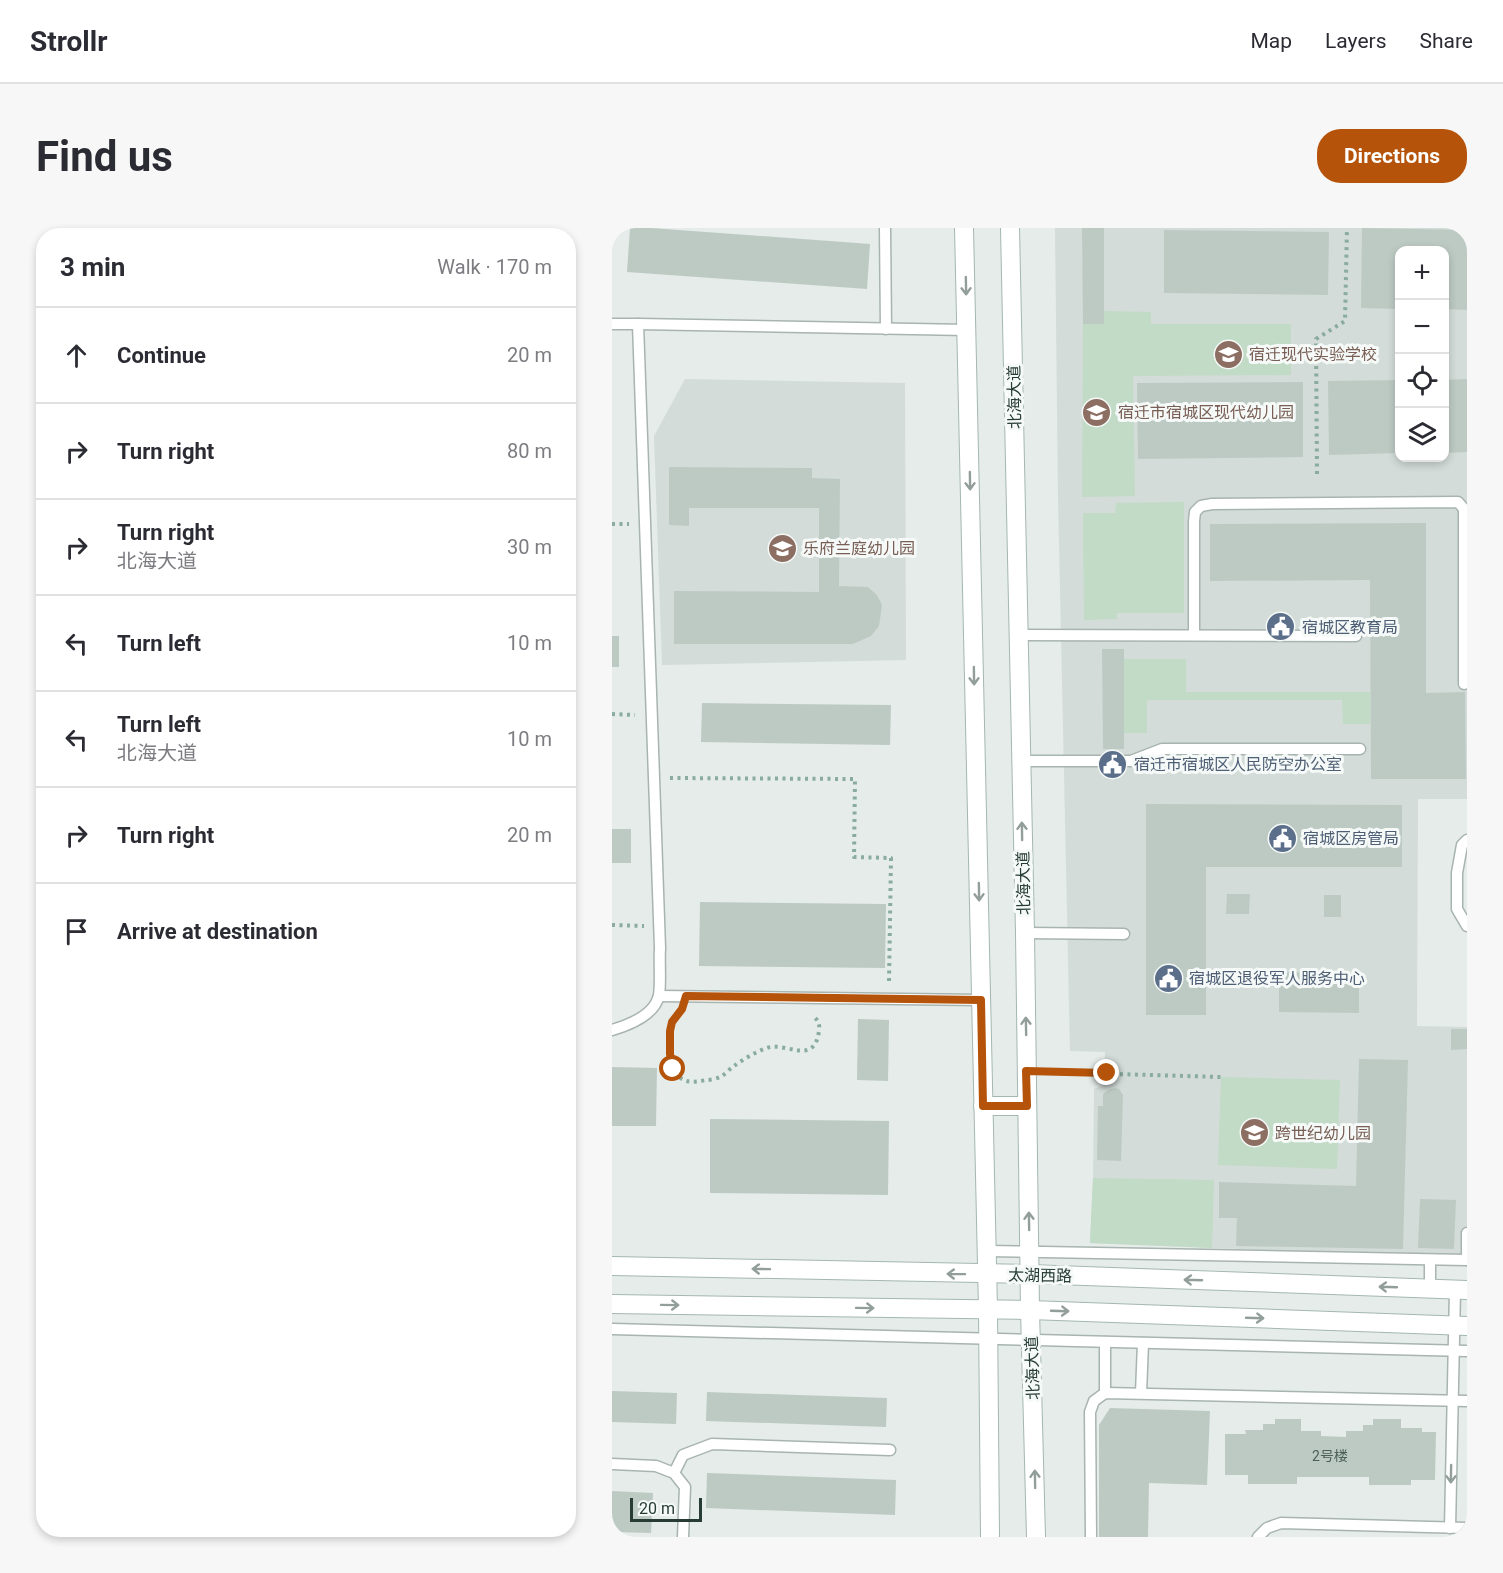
<!DOCTYPE html>
<meta charset="utf-8">
<style>
:root{--surface:#fff;--page:#f7f7f7;--text:#2b2b33;--muted:#7c7c81;--line:#e1e1e2;--accent:#b45309}
body{margin:0;font-family:Roboto,"Noto Sans SC",sans-serif;background:var(--page);color:var(--text)}
.controls{position:absolute;right:18px;top:18px;display:grid;overflow:hidden;border-radius:12px;box-shadow:0 3px 9px #0003}
.controls button{width:54px;height:54px;display:grid;place-items:center;padding:0;border:0;border-bottom:2px solid var(--line);background:var(--surface);color:var(--text);font:30px sans-serif}
.scale{position:absolute;left:18px;bottom:15px;width:72px;box-sizing:border-box;padding-left:6px;border:3px solid #263c35;border-top:0;font-size:16px;line-height:21px;white-space:nowrap;color:#263c35;-webkit-text-stroke:4px #f5f9f7;paint-order:stroke}
.stop{position:absolute;width:18px;height:18px;margin:-14px;border:4px solid #b45309;border-radius:50%;background:#fff}
.stop.end{background:#b45309;border-color:#fff;box-shadow:0 2px 6px #0008}
.list{margin:0;padding:0;list-style:none}
h2{display:flex;justify-content:space-between;align-items:center;height:78px;margin:0;padding:0 24px;font-size:26px}
h2 small{font-size:20px;font-weight:400;color:var(--muted)}
.list li{display:grid;grid-template-columns:39px 1fr auto;gap:18px;align-items:center;box-sizing:border-box;height:96px;padding:0 24px;border-top:2px solid var(--line)}
.list b{display:block;font-size:22px;white-space:nowrap}
.list p{margin:0;font-size:20px;white-space:nowrap;color:var(--muted)}
.list em{font-size:20px;font-style:normal;color:var(--muted)}
.icon{flex:none;width:33px;height:33px;fill:none;stroke:currentColor;stroke-width:2;stroke-linecap:round;stroke-linejoin:round}
.map{position:relative;flex:none;width:855px;height:1309px;overflow:hidden;border-radius:24px}
header{display:flex;align-items:center;gap:36px;box-sizing:border-box;height:84px;padding:0 30px;background:var(--surface);border-bottom:2px solid var(--line)}
header strong{font-size:28px}
nav{display:flex;gap:33px;margin-inline-start:auto;font-size:21px}
.intro{display:flex;align-items:center;justify-content:space-between;box-sizing:border-box;height:144px;padding:0 36px}
h1{margin:0;font-size:42px}
.button{padding:15px 27px;border-radius:24px;background:var(--accent);color:#fff;font-size:21px;font-weight:700}
main{display:flex;gap:36px;padding:0 36px}
aside{flex:1;background:var(--surface);border-radius:24px;box-shadow:0 3px 9px #0003}
.map>svg:first-child{display:block}
.built{fill:#d3dcd8;fill-rule:evenodd}
.green{fill:#c1dbc6}
.building{fill:#bdcac4}
.lines{fill:none;stroke-linecap:round;stroke-linejoin:round}
.lane-casing{stroke:#a8b4af;stroke-width:13}
.secondary-casing{stroke:#a4b7b0;stroke-width:20}
.path{stroke:#89ac9f;stroke-width:4;stroke-dasharray:3 4.5;stroke-linecap:butt}
.lane{stroke:#fff;stroke-width:10}
.secondary{stroke:#fff;stroke-width:18}
.oneway{stroke:#929e9a}
.route{stroke:#b45309;stroke-width:8}
.labels{text-anchor:middle;stroke-width:6;stroke-linejoin:round;paint-order:stroke}
.number-label{font-size:14px;fill:#4c6059}
.education-label{font-size:16px;fill:#785e54;stroke:#f5f9f7;text-anchor:start}
.street-label{font-size:16px;fill:#263c35;stroke:#f5f9f7}
.service-label{font-size:16px;fill:#4e5e75;stroke:#f5f9f7;text-anchor:start}
</style>
<header>
<strong>Strollr</strong>
<nav><a>Map</a><a>Layers</a><a>Share</a></nav>
</header>
<div class="intro"><h1>Find us</h1><a class="button">Directions</a></div>
<main>
<aside>
<h2>3 min<small>Walk · 170 m</small></h2>
<ul class="list">
<li><svg class="icon" aria-label="ahead" viewBox="0 0 24 24"><path d="M12 20V5M6 11l6-6 6 6"/></svg><div><b>Continue</b></div><em>20 m</em></li>
<li><svg class="icon" aria-label="right" viewBox="0 0 24 24"><path d="M7 20v-9h11M14 6l5 5-5 5"/></svg><div><b>Turn right</b></div><em>80 m</em></li>
<li><svg class="icon" aria-label="right" viewBox="0 0 24 24"><path d="M7 20v-9h11M14 6l5 5-5 5"/></svg><div><b>Turn right</b><p>北海大道</p></div><em>30 m</em></li>
<li><svg class="icon" aria-label="left" viewBox="0 0 24 24"><path d="M17 20v-9H6M10 6l-5 5 5 5"/></svg><div><b>Turn left</b></div><em>10 m</em></li>
<li><svg class="icon" aria-label="left" viewBox="0 0 24 24"><path d="M17 20v-9H6M10 6l-5 5 5 5"/></svg><div><b>Turn left</b><p>北海大道</p></div><em>10 m</em></li>
<li><svg class="icon" aria-label="right" viewBox="0 0 24 24"><path d="M7 20v-9h11M14 6l5 5-5 5"/></svg><div><b>Turn right</b></div><em>20 m</em></li>
<li><svg class="icon" aria-label="arrive" viewBox="0 0 24 24"><path d="M6 21V4h12l-3 4 3 4H6"/></svg><div><b>Arrive at destination</b></div></li>
</ul>
</aside>
<div class="map">
<svg width="855" height="1309" viewBox="0 0 855 1309">
<rect width="100%" height="100%" fill="#e5ece9"/>
<!-- built -->
<g class="built">
<path d="M443,0H855V571H806L805,798L855,799V1030L478,1015L481,950L482,861L492,857L493,824L458,823L446,269ZM788,22H832V230H788Z"/>
<path d="M73,151L293,155L294,432L50,437L42,208Z"/>
</g>
<!-- green -->
<g class="green">
<path d="M492,83L539,84V96H679V147L521,148L523,268L470,269L471,96H492Z"/>
<path d="M572,274V385H505V391L472,392L471,285H503L504,275Z"/>
<path d="M512,431H574V464H758V496H731L730,472H535V505H512Z"/>
<path d="M609,849L728,852L725,941L606,937Z"/>
<path d="M481,950L602,952L600,1020L478,1015Z"/>
</g>
<!-- building -->
<g class="building">
<path d="M18,0H39L258,16L255,61L15,44Z"/>
<path d="M470,0H492V96H471Z"/>
<path d="M750,0L855,2V82L832,81V22H788V81L749,80Z"/>
<path d="M552,2L717,4L716,67L552,65Z"/>
<path d="M855,151V224L832,225V152Z"/>
<path d="M788,152V225L717,227L716,153Z"/>
<path d="M691,154V229L526,231L525,155Z"/>
<path d="M57,239L200,240V250L228,251L227,358L256,359L265,367L270,377L267,398L259,408L241,416H62V363L207,364V280H77V298L57,297Z"/>
<path d="M814,295V465L853,464L854,551H759L758,352L598,353V296Z"/>
<rect x="0" y="408" width="7" height="31"/>
<path d="M490,421H512V521H491Z"/>
<path d="M90,475L279,477L278,517L89,514Z"/>
<path d="M534,576L790,577V639H594V787H534Z"/>
<rect x="0" y="601" width="19" height="34"/>
<path d="M615,666H638L637,686H614Z"/>
<rect x="712" y="667" width="17" height="22"/>
<path d="M88,674L274,676L273,740L87,738Z"/>
<path d="M667,744L747,745V785L667,784Z"/>
<path d="M246,791L277,792L276,853L245,852Z"/>
<path d="M839,801H855V821L839,822Z"/>
<path d="M747,831L796,832L791,1021L624,1018L625,990H607V954L744,958Z"/>
<path d="M0,839L45,840L44,898H0Z"/>
<path d="M503,860L507,861L511,867L509,933L485,932L486,878H491V866L496,862Z"/>
<path d="M98,891L277,893L276,967L98,965Z"/>
<path d="M808,971L844,972L842,1021L806,1020Z"/>
<path d="M0,1163L65,1165L64,1196L0,1194Z"/>
<path d="M95,1164L275,1170L274,1199L94,1193Z"/>
<path d="M498,1180L598,1183L595,1257L537,1255L536,1309H487V1197Z"/>
<path d="M663,1191H689V1203H709V1208L734,1209V1203H751V1197H761V1191H789V1200H810V1204H824L823,1252H799V1257H757V1249H685V1256H636V1247H613V1206H634L633,1202H651V1196H663Z"/>
<path d="M95,1245L284,1252L283,1287L94,1280Z"/>
<path d="M0,1263L41,1265L39,1305L0,1304Z"/>
</g>
<g class="lines">
<defs>
<g id="lane">
<path d="M273,0L274,101"/>
<path d="M0,96H26L48,720C47,734 49,754 47,767C43,787 17,797 0,802"/>
<path d="M26,96L355,102"/>
<path d="M406,407L744,408"/>
<path d="M582,407V293L583,284L589,278L600,276L846,274L852,281V456"/>
<path d="M409,533H519L550,521H748"/>
<path d="M855,612L850,617L845,645V681L855,698"/>
<path d="M413,705L512,706"/>
<path d="M47,768L369,772"/>
<path d="M375,1023L855,1032"/>
<path d="M855,1032V1005"/>
<path d="M818,1061V1032"/>
<path d="M0,1101L855,1123"/>
<path d="M493,1165V1114"/>
<path d="M529,1165L531,1115"/>
<path d="M0,1236L44,1238L62,1245L73,1259L71,1309"/>
<path d="M62,1245L71,1227L100,1216L278,1222"/>
<path d="M838,1300L843,1062"/>
<path d="M479,1309L478,1184L482,1173L493,1165L855,1173"/>
<path d="M646,1309L655,1300L669,1295L855,1300"/>
</g>
<g id="secondary">
<path d="M352,0L376,1082L378,1309"/>
<path d="M398,0L413,705L418,1082L424,1309"/>
<path d="M371,878H415"/>
<path d="M0,1038L418,1046L855,1062"/>
<path d="M0,1076L418,1082L855,1098"/>
</g>
</defs>
<!-- lane casing -->
<use href="#lane" class="lane-casing"/>
<!-- secondary casing -->
<use href="#secondary" class="secondary-casing"/>
<!-- path -->
<g class="path">
<path d="M705,246L704,111L733,93L735,0"/>
<path d="M0,296H17"/>
<path d="M0,486L23,487"/>
<path d="M58,550L243,551L242,629L279,630L277,755"/>
<path d="M0,697L32,698"/>
<path d="M66,786C57,799 56,814 59,829C63,852 72,857 94,852C98,852 104,851 108,849C113,847 117,841 122,838C132,831 143,824 155,820C174,813 202,839 207,803C208,795 206,792 200,787"/>
<path d="M433,844L609,849"/>
</g>
<!-- lane -->
<use href="#lane" class="lane"/>
<!-- secondary -->
<use href="#secondary" class="secondary"/>
</g>
<!-- one-way arrows -->
<defs><path id="oneway-shaft" d="M-6 0H5M1.5-3L5.5 0L1.5 3" fill="none" stroke-width="1.6" stroke-linecap="round" stroke-linejoin="round" transform="scale(1.5)"/></defs>
<g class="oneway">
<use href="#oneway-shaft" transform="translate(354 58) rotate(89)"/>
<use href="#oneway-shaft" transform="translate(358 253) rotate(89)"/>
<use href="#oneway-shaft" transform="translate(362 448) rotate(89)"/>
<use href="#oneway-shaft" transform="translate(410 603) rotate(-91)"/>
<use href="#oneway-shaft" transform="translate(367 664) rotate(89)"/>
<use href="#oneway-shaft" transform="translate(414 798) rotate(-91)"/>
<use href="#oneway-shaft" transform="translate(417 993) rotate(-91)"/>
<use href="#oneway-shaft" transform="translate(149 1041) rotate(-179)"/>
<use href="#oneway-shaft" transform="translate(344 1046) rotate(-179)"/>
<use href="#oneway-shaft" transform="translate(581 1052) rotate(-178)"/>
<use href="#oneway-shaft" transform="translate(776 1059) rotate(-178)"/>
<use href="#oneway-shaft" transform="translate(58 1077) rotate(1)"/>
<use href="#oneway-shaft" transform="translate(253 1080) rotate(1)"/>
<use href="#oneway-shaft" transform="translate(448 1083) rotate(2)"/>
<use href="#oneway-shaft" transform="translate(643 1090) rotate(2)"/>
<use href="#oneway-shaft" transform="translate(839 1246) rotate(91)"/>
<use href="#oneway-shaft" transform="translate(423 1251) rotate(-91)"/>
</g>
<g class="lines">
<!-- route -->
<path class="route" d="M61,841L58,826V803L60,794L70,781L74,768L369,772L371,878H415L414,843L495,845"/>
</g>
<!-- icons -->
<defs>
<symbol id="school-disc" viewBox="-11 -11 22 22"><circle r="9.5" fill="#8d6e63" stroke="#f5f9f7"/><path d="M0-5L7-2L0 1L-7-2ZM-4 1L0 2.5L4 1V4Q0 6-4 4Z" fill="#fff"/></symbol>
<symbol id="civic-disc" viewBox="-11 -11 22 22"><circle r="9.5" fill="#5c6f8a" stroke="#f5f9f7"/><path d="M-.6-6.5H3V-4.5H.6V-3L4-1V1h2V6H-6V1h2V-1L-.6-3ZM-1.2 2.5V6h2.4V2.5Z" fill="#fff"/></symbol>
</defs>
<g fill-rule="evenodd">
<use href="#school-disc" x="600" y="110" width="33" height="33"/>
<use href="#school-disc" x="468" y="168" width="33" height="33"/>
<use href="#school-disc" x="154" y="304" width="33" height="33"/>
<use href="#civic-disc" x="652" y="382" width="33" height="33"/>
<use href="#civic-disc" x="484" y="520" width="33" height="33"/>
<use href="#civic-disc" x="654" y="594" width="33" height="33"/>
<use href="#civic-disc" x="540" y="734" width="33" height="33"/>
<use href="#school-disc" x="626" y="888" width="33" height="33"/>
</g>
<g class="labels">
<!-- number labels -->
<g class="number-label">
<text x="718" y="1233">2号楼</text>
</g>
<!-- education labels -->
<g class="education-label">
<text x="637" y="132">宿迁现代实验学校</text>
<text x="506" y="190">宿迁市宿城区现代幼儿园</text>
<text x="191" y="326">乐府兰庭幼儿园</text>
<text x="663" y="911">跨世纪幼儿园</text>
</g>
<!-- street labels -->
<g class="street-label">
<text transform="translate(402 169) rotate(-91)" y="6">北海大道</text>
<text transform="translate(411 655) rotate(-91)" y="6">北海大道</text>
<text transform="translate(428 1047) rotate(1)" y="6">太湖西路</text>
<text transform="translate(420 1140) rotate(-92)" y="6">北海大道</text>
</g>
<!-- service labels -->
<g class="service-label">
<text x="690" y="405">宿城区教育局</text>
<text x="522" y="542">宿迁市宿城区人民防空办公室</text>
<text x="691" y="616">宿城区房管局</text>
<text x="577" y="756">宿城区退役军人服务中心</text>
</g>
</g>
</svg>
<div class="controls">
<button>+</button>
<button>−</button>
<button><svg class="icon" aria-label="locate" viewBox="0 0 24 24"><circle cx="12" cy="12" r="6"/><path d="M12 2v4M12 18v4M2 12h4M18 12h4"/></svg></button>
<button><svg class="icon" aria-label="layers" viewBox="0 0 24 24"><path d="M12 4l9 5-9 5-9-5zM3 14l9 5 9-5"/></svg></button>
</div>
<div class="scale">20 m</div>
<div class="stop" style="left:61px;top:841px"></div>
<div class="stop end" style="left:495px;top:845px"></div>
</div>
</main>
